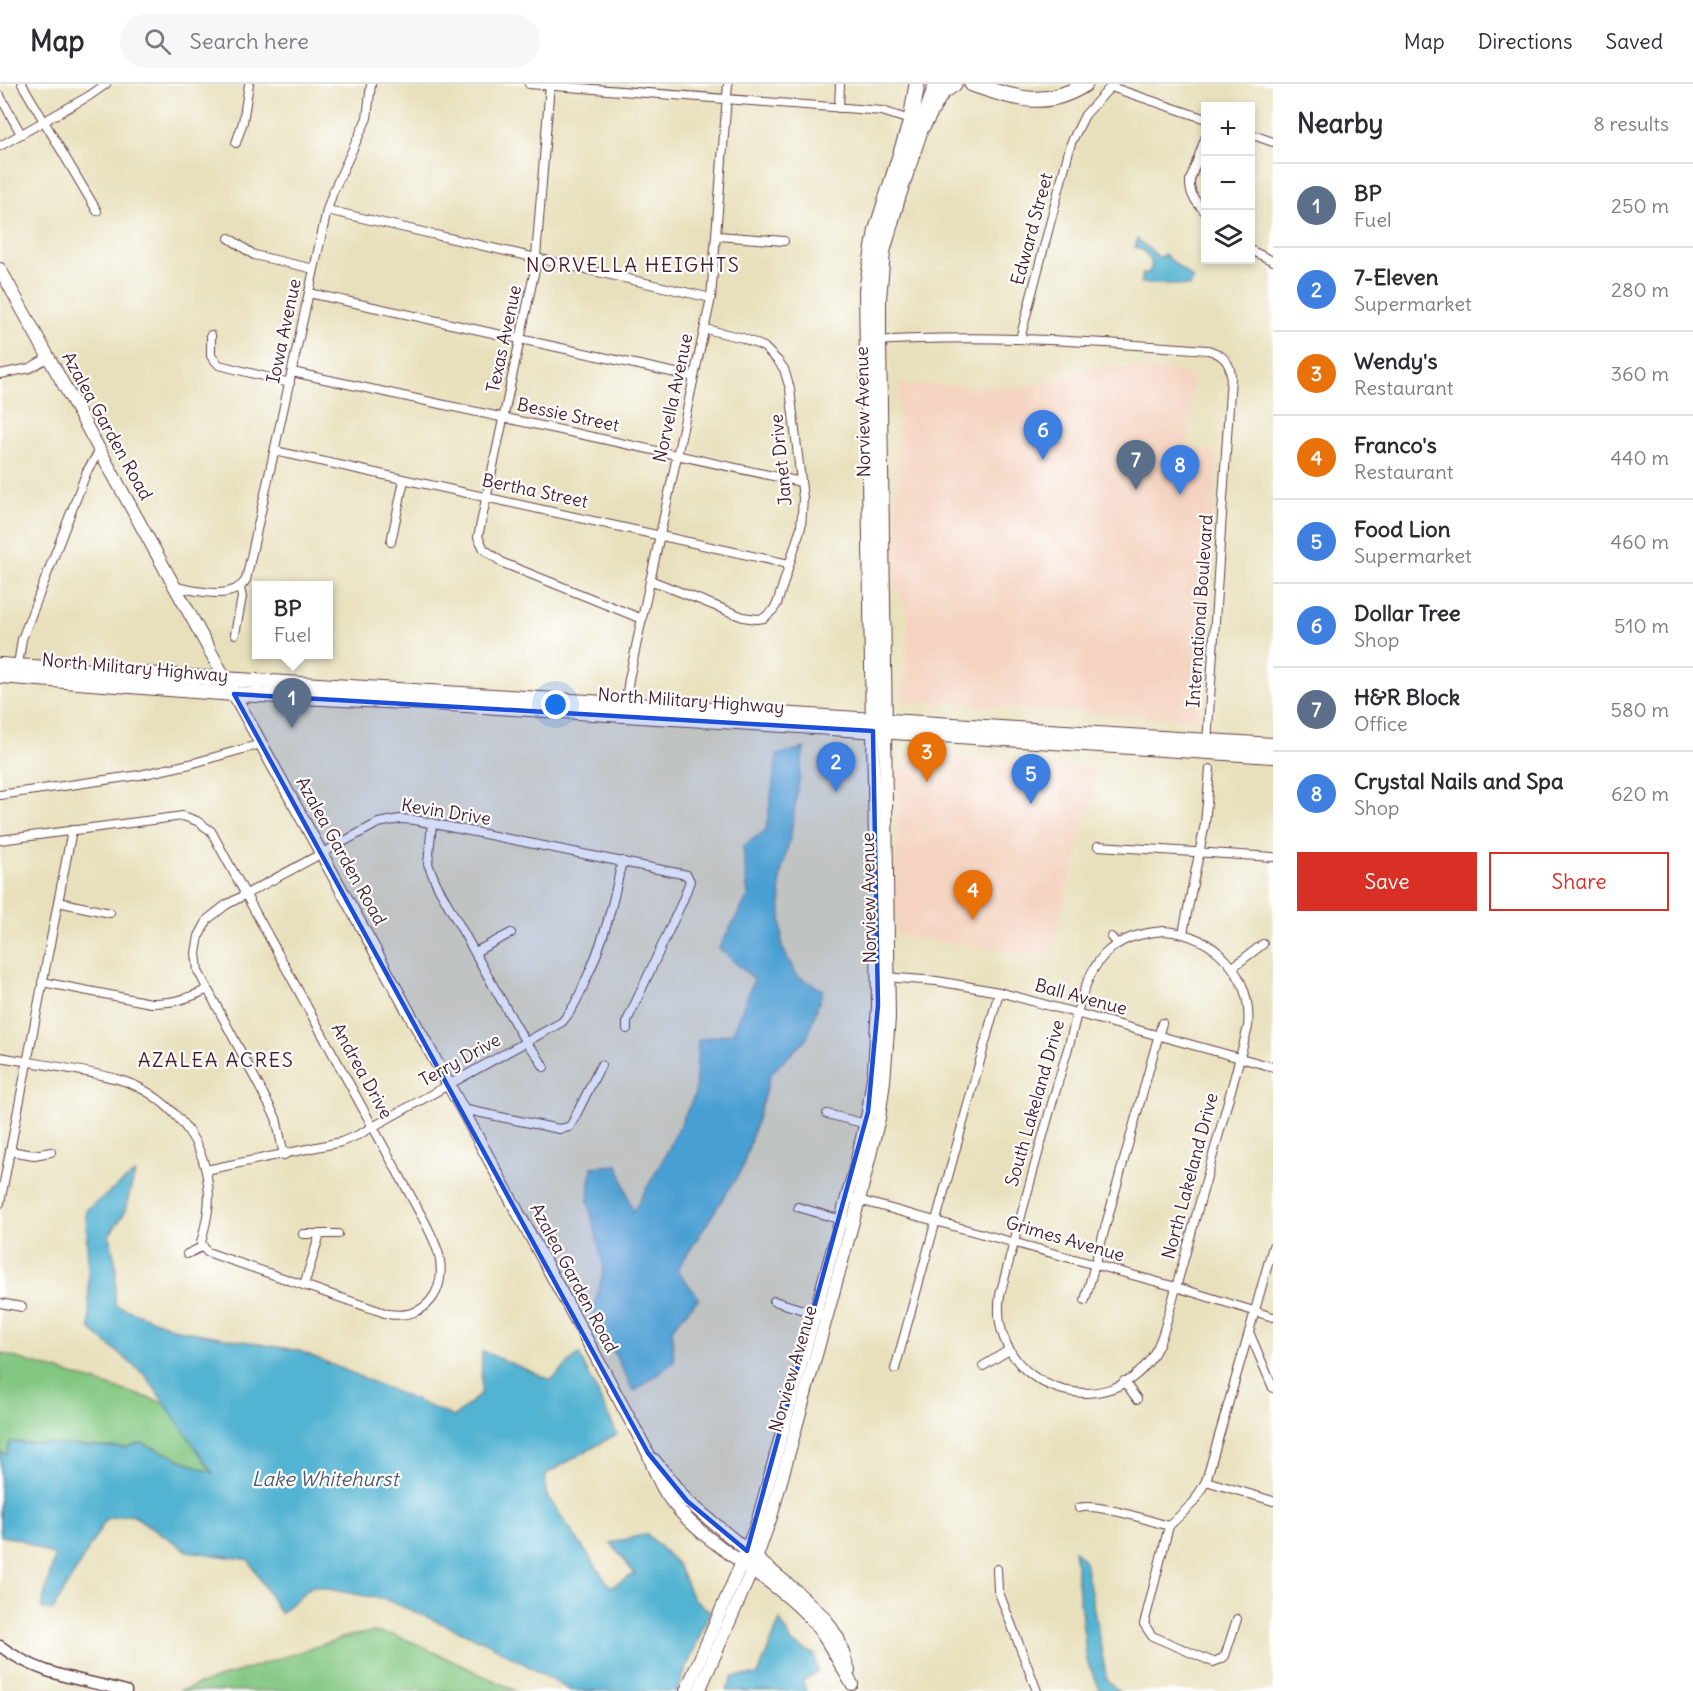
<!DOCTYPE html>
<meta charset="utf-8">
<style>
:root{--surface:#fff;--page:#f7f7f7;--text:#2b2b33;--muted:#7c7c81;--line:#e1e1e2;--accent:#d93025}
body{margin:0;font-family:Delius,sans-serif;background:var(--page);color:var(--text)}
.controls{position:absolute;right:18px;top:18px;display:grid;overflow:hidden;border-radius:0px;box-shadow:0 3px 9px #0003}
.controls button{width:54px;height:54px;display:grid;place-items:center;padding:0;border:0;border-bottom:2px solid var(--line);background:var(--surface);color:var(--text);font:30px sans-serif}
.you{position:absolute;left:556px;top:621px;width:21px;height:21px;margin:-15px;border:4px solid #fff;border-radius:50%;background:#1a73e8;box-shadow:0 0 0 9px #1a73e833}
.badge{display:grid;place-items:center;width:39px;height:39px;border-radius:50%;background:var(--accent);color:#fff;font-size:20px;font-weight:700}
.pin{position:absolute;translate:-50% -50px;filter:drop-shadow(0 2px 3px #0008)}
.pin::after{content:'';position:absolute;top:32px;width:21px;height:18px;background:inherit;clip-path:polygon(0 0,100% 0,50% 100%)}
.popup{position:absolute;left:252px;top:497px;width:81px;height:78px;box-sizing:border-box;display:grid;place-content:center;border-radius:0px;background:var(--surface);filter:drop-shadow(0 2px 4px #0005);font-size:20px;white-space:nowrap;color:var(--muted)}
.popup b{font-size:22px;color:var(--text)}
.popup::after{content:'';position:absolute;left:50%;top:100%;margin-left:-12px;border:12px solid transparent;border-top-color:var(--surface)}
.list{margin:0;padding:0;list-style:none}
h2{display:flex;justify-content:space-between;align-items:center;height:78px;margin:0;padding:0 24px;font-size:26px}
h2 small{font-size:20px;font-weight:400;color:var(--muted)}
.list li{display:grid;grid-template-columns:39px 1fr auto;gap:18px;align-items:center;box-sizing:border-box;height:84px;padding:0 24px;border-top:2px solid var(--line)}
.list b{display:block;font-size:22px;white-space:nowrap}
.list p{margin:0;font-size:20px;white-space:nowrap;color:var(--muted)}
.list em{font-size:20px;font-style:normal;color:var(--muted)}
.actions{display:flex;gap:12px;padding:18px 24px}
.actions a{flex:1;padding:14px 0;border:2px solid var(--accent);border-radius:0px;text-align:center;font-size:21px;color:var(--accent)}
.actions .main{background:var(--accent);color:#fff}
.icon{flex:none;width:33px;height:33px;fill:none;stroke:currentColor;stroke-width:2;stroke-linecap:round;stroke-linejoin:round}
.map{position:relative;flex:none;width:1273px;height:1607px;overflow:hidden}
header{display:flex;align-items:center;gap:36px;box-sizing:border-box;height:84px;padding:0 30px;background:var(--surface);border-bottom:2px solid var(--line)}
header strong{font-size:28px}
nav{display:flex;gap:33px;margin-inline-start:auto;font-size:21px}
.search{width:420px;height:54px;background:var(--page);display:flex;align-items:center;gap:15px;box-sizing:border-box;padding:0 21px;border-radius:33px;color:var(--muted);font-size:22px}
main{display:flex}
aside{flex:1;background:var(--surface)}
.map>svg:first-child{display:block}
.built{fill:#f4d3c0}
.green{fill:#82c781;stroke:#667356;stroke-width:1.5}
.water{fill:#53b3d2;stroke:#4e697e;stroke-width:1.5}
.lines{fill:none;stroke-linecap:round;stroke-linejoin:round}
.minor-casing{stroke:#623c41;stroke-width:10}
.tertiary-casing{stroke:#623c41;stroke-width:13}
.secondary-casing{stroke:#623c41;stroke-width:14}
.primary-casing{stroke:#623c41;stroke-width:16}
.motorway-casing{stroke:#623c41;stroke-width:17}
.minor{stroke:#fff;stroke-width:8}
.tertiary{stroke:#fff;stroke-width:10}
.secondary{stroke:#fff;stroke-width:12}
.primary{stroke:#fff;stroke-width:14}
.motorway{stroke:#fff;stroke-width:15}
.marked{fill:#1d4ed8;fill-opacity:0.2;stroke:#1d4ed8;stroke-width:4.5;stroke-linejoin:round}
.labels{text-anchor:middle;stroke-width:4.5;stroke-linejoin:round;paint-order:stroke}
.street-label{font-size:18px;fill:#4a1f2b;stroke:#fff}
.neighbourhood-label{font-size:20px;letter-spacing:1.5px;fill:#4a1f2b;stroke:#fff}
.water-label{font-size:20px;font-style:italic;fill:#4e5a6e;stroke:#fff}
</style>
<header>
<strong>Map</strong>
<div class="search"><svg class="icon" aria-label="search" viewBox="0 0 24 24"><circle cx="10" cy="10" r="6"/><path d="M15 15l6 6"/></svg>Search here</div>
<nav><a>Map</a><a>Directions</a><a>Saved</a></nav>
</header>
<main>
<div class="map">
<svg width="1273" height="1607" viewBox="0 0 1273 1607">
<rect width="100%" height="100%" fill="#fff"/>
<filter id="ink" filterUnits="userSpaceOnUse"><feTurbulence type="fractalNoise" baseFrequency=".0167" numOctaves="2"/><feDisplacementMap in="SourceGraphic" scale="12" xChannelSelector="R" yChannelSelector="G"/><feConvolveMatrix kernelMatrix="1 2 1 2 8 2 1 2 1" color-interpolation-filters="sRGB"/></filter>
<filter id="wash" filterUnits="userSpaceOnUse"><feTurbulence type="fractalNoise" baseFrequency=".008" numOctaves="4" result="noise"/><feDisplacementMap in="SourceGraphic" scale="24" xChannelSelector="R" yChannelSelector="G"/><feGaussianBlur stdDeviation="1.35" result="paint"/><feColorMatrix in="noise" values="0 0 0 0 0 0 0 0 0 0 0 0 0 0 0 0 0 1.4 0 .05"/><feComposite in="paint" operator="in"/></filter>
<g filter="url(#wash)">
<rect width="100%" height="100%" fill="#e8e0bc"/>
<!-- built -->
<g class="built">
<path d="M1102,282L1186,289L1193,296L1188,365L1217,367L1197,636L902,617L909,534L895,498L899,300L1017,303L1065,295L1083,287Z"/>
<path d="M910,673L955,674L1096,684L1098,689L1056,849L1052,859L1041,869L1032,871L900,852L896,844L897,686Z"/>
</g>
<!-- green -->
<g class="green">
<path d="M0,1269L165,1319L214,1390L142,1359L125,1364L10,1358L7,1370L0,1369Z"/>
<path d="M373,1548L394,1551L412,1558L516,1607H178L349,1552Z"/>
</g>
<!-- water -->
<g class="water">
<path d="M1137,155L1160,174L1164,170L1193,195L1190,202L1141,199L1143,189L1147,190L1152,183C1149,173 1146,166 1135,163Z"/>
<path d="M804,664L791,749L780,794L782,863L797,892L823,906L807,954L771,989L742,1085L677,1186L699,1214L672,1244L674,1278L634,1308L593,1228L604,1184L588,1117L592,1083L618,1081L633,1128L665,1072L695,1010L698,956L733,949L754,895L719,864L748,812L743,762L766,746L777,671Z"/>
<path d="M135,1089L124,1130L109,1151L116,1181L115,1221L179,1246L300,1267L454,1333L481,1310L482,1267L551,1296L579,1270L617,1350L546,1390V1410L610,1503L635,1490L611,1459L647,1450L678,1481L693,1515L710,1527L678,1605L681,1607H571L490,1560L387,1516L312,1502L280,1529L249,1476L188,1467L131,1430L106,1435L52,1527L41,1524L55,1472L19,1455L0,1452V1369L7,1370L10,1358L125,1364L141,1359L213,1389L146,1292L90,1245L86,1126Z"/>
<path d="M1074,1466L1085,1477L1107,1597L1119,1607H1101L1087,1577Z"/>
<path d="M780,1536L793,1560L814,1570L818,1587L803,1597L806,1607H726L733,1592L758,1591Z"/>
</g>
</g>
<g filter="url(#ink)">
<g class="lines">
<defs>
<g id="minor">
<path d="M22,0L97,127"/>
<path d="M529,0L858,25L882,27L913,37"/>
<path d="M550,0L535,185L478,453L484,465L503,479L642,535"/>
<path d="M1111,3L1206,35"/>
<path d="M0,12L21,50"/>
<path d="M839,24L840,0"/>
<path d="M1250,50L1273,58"/>
<path d="M1206,52L1190,96C1189,111 1196,118 1206,129"/>
<path d="M236,59L243,38L249,0"/>
<path d="M0,62L89,12L106,0"/>
<path d="M327,126L711,214"/>
<path d="M717,152L784,157"/>
<path d="M229,154L254,171L314,185"/>
<path d="M1250,166L1273,177"/>
<path d="M309,209L694,293"/>
<path d="M211,251V272L219,281L290,299"/>
<path d="M1020,255L1071,59L1085,31L1113,0"/>
<path d="M876,257C987,250 1097,258 1208,266C1222,270 1230,277 1231,292L1207,660"/>
<path d="M292,288L801,398"/>
<path d="M0,290L30,284L49,273"/>
<path d="M275,367L789,480"/>
<path d="M391,458L404,396"/>
<path d="M650,496L743,533L757,535L764,534L773,526L777,520L801,443L803,414L790,305L784,285L778,277L764,263L743,254L705,245"/>
<path d="M175,503C196,506 232,518 246,496L327,126L333,108L367,34L371,0"/>
<path d="M235,550L242,513L240,504"/>
<path d="M17,587L22,555L87,387L100,366"/>
<path d="M625,623L629,595L711,214L728,0"/>
<path d="M0,711L140,691L190,680L261,660"/>
<path d="M432,739L428,780L437,801L495,905L526,959L536,970L544,983"/>
<path d="M0,756L183,732L197,737L211,747L426,1140C431,1150 436,1160 439,1171C447,1207 426,1236 388,1230L207,1168L201,1159C206,1139 211,1120 208,1100C203,1051 164,1008 117,995C81,985 37,980 0,973"/>
<path d="M1098,762L1273,773"/>
<path d="M58,818L110,829"/>
<path d="M1164,847C1215,850 1253,892 1248,943C1230,1012 1210,1081 1191,1150C1184,1175 1177,1200 1170,1225C1166,1238 1164,1251 1157,1264C1115,1347 986,1306 1000,1211C1022,1128 1044,1044 1069,961C1077,932 1082,896 1103,872C1119,854 1141,849 1164,847Z"/>
<path d="M1183,849L1205,740L1210,685"/>
<path d="M1111,853L1117,860"/>
<path d="M475,868L511,849"/>
<path d="M1233,883L1263,860"/>
<path d="M884,893L937,897L999,908L1273,983"/>
<path d="M42,898L151,919C171,920 188,915 206,906"/>
<path d="M462,1025L559,1045L569,1043L572,1039L601,981"/>
<path d="M827,1030L870,1041"/>
<path d="M10,1067L34,1071L51,1068"/>
<path d="M284,1071L276,1034L198,887L196,869L199,852L208,835L226,821L378,739L400,735L415,736L687,791L690,797L683,816L627,937V945"/>
<path d="M206,1086L341,1058L358,1051L562,938C573,926 579,913 585,898C604,857 613,820 622,777"/>
<path d="M855,1115L1176,1203L1273,1233"/>
<path d="M0,1119L72,746"/>
<path d="M798,1123L852,1139"/>
<path d="M303,1150H338"/>
<path d="M1273,1162L1249,1248L1273,1304"/>
<path d="M187,1170L202,1163"/>
<path d="M304,1201L320,1150"/>
<path d="M1085,1216L1162,939"/>
<path d="M774,1217L820,1231"/>
<path d="M0,1219L22,1223"/>
<path d="M983,1282L1009,1266"/>
<path d="M895,1285L999,908"/>
<path d="M1124,1297L1137,1315"/>
<path d="M1206,1397L1273,1417"/>
<path d="M1079,1424C1094,1418 1151,1437 1169,1442"/>
<path d="M997,1485L998,1506L1037,1607"/>
<path d="M1237,1535L1225,1572L1221,1575L1213,1578L1152,1552L1144,1540L1169,1442L1194,1418L1206,1397L1249,1248"/>
</g>
<path id="tertiary" d="M0,1562C42,1593 79,1594 126,1607"/>
<g id="secondary">
<path d="M0,185L462,1025L648,1369C653,1383 658,1398 667,1411C702,1462 768,1488 810,1534C828,1554 838,1578 852,1600"/>
<path d="M654,1376L687,1417L796,1507L825,1534L838,1554L849,1587"/>
<path d="M686,1607L742,1478L757,1439L854,1088L868,1028L874,986L878,921L873,647"/>
<path d="M699,1607L752,1486L771,1433L859,1116L879,1034L884,997L889,934L885,647"/>
</g>
<g id="primary">
<path d="M0,581L1273,661"/>
<path d="M0,592L234,610L449,620L1273,672"/>
<path d="M873,644L866,206L876,146L914,26"/>
<path d="M885,645L879,257V215L883,168L898,114L936,0"/>
</g>
<g id="motorway">
<path d="M972,0C1014,14 1045,26 1085,0"/>
<path d="M911,36L917,0"/>
<path d="M923,41L941,9L954,0"/>
</g>
</defs>
<!-- minor casing -->
<use href="#minor" class="minor-casing"/>
<!-- tertiary casing -->
<use href="#tertiary" class="tertiary-casing"/>
<!-- secondary casing -->
<use href="#secondary" class="secondary-casing"/>
<!-- primary casing -->
<use href="#primary" class="primary-casing"/>
<!-- motorway casing -->
<use href="#motorway" class="motorway-casing"/>
<!-- minor -->
<use href="#minor" class="minor"/>
<!-- tertiary -->
<use href="#tertiary" class="tertiary"/>
<!-- secondary -->
<use href="#secondary" class="secondary"/>
<!-- primary -->
<use href="#primary" class="primary"/>
<!-- motorway -->
<use href="#motorway" class="motorway"/>
</g>
</g>
<!-- marked area -->
<path class="marked" d="M234,610L873,647L878,921L868,1028L747,1467L687,1417L648,1369Z"/>
<g class="labels">
<!-- street labels -->
<g class="street-label">
<text transform="translate(1032 145) rotate(-75)" y="6">Edward Street</text>
<text transform="translate(284 247) rotate(-78)" y="6">Iowa Avenue</text>
<text transform="translate(504 255) rotate(-78)" y="6">Texas Avenue</text>
<text transform="translate(673 314) rotate(-78)" y="6">Norvella Avenue</text>
<text transform="translate(863 328) rotate(-91)" y="6">Norview Avenue</text>
<text transform="translate(568 331) rotate(12)" y="6">Bessie Street</text>
<text transform="translate(107 342) rotate(61)" y="6">Azalea Garden Road</text>
<text transform="translate(781 376) rotate(-96)" y="6">Janet Drive</text>
<text transform="translate(535 407) rotate(12)" y="6">Bertha Street</text>
<text transform="translate(1200 527) rotate(-86)" y="6">International Boulevard</text>
<text transform="translate(135 584) rotate(5)" y="6">North Military Highway</text>
<text transform="translate(691 617) rotate(4)" y="6">North Military Highway</text>
<text transform="translate(446 728) rotate(9)" y="6">Kevin Drive</text>
<text transform="translate(341 767) rotate(61)" y="6">Azalea Garden Road</text>
<text transform="translate(869 814) rotate(-91)" y="6">Norview Avenue</text>
<text transform="translate(1081 913) rotate(15)" y="6">Ball Avenue</text>
<text transform="translate(460 976) rotate(-29)" y="6">Terry Drive</text>
<text transform="translate(362 987) rotate(61)" y="6">Andrea Drive</text>
<text transform="translate(1035 1019) rotate(-74)" y="6">South Lakeland Drive</text>
<text transform="translate(1190 1092) rotate(-75)" y="6">North Lakeland Drive</text>
<text transform="translate(1065 1155) rotate(16)" y="6">Grimes Avenue</text>
<text transform="translate(574 1194) rotate(62)" y="6">Azalea Garden Road</text>
<text transform="translate(793 1285) rotate(-74)" y="6">Norview Avenue</text>
</g>
<!-- neighbourhood labels -->
<g class="neighbourhood-label">
<text x="633" y="188">NORVELLA HEIGHTS</text>
<text x="216" y="983">AZALEA ACRES</text>
</g>
<!-- water labels -->
<g class="water-label">
<text x="325" y="1402">Lake Whitehurst</text>
</g>
</g>
</svg>
<div class="controls">
<button>+</button>
<button>−</button>
<button><svg class="icon" aria-label="layers" viewBox="0 0 24 24"><path d="M12 4l9 5-9 5-9-5zM3 14l9 5 9-5"/></svg></button>
</div>
<div class="you"></div>
<div class="pin badge" style="left:292px;top:644px;background:#5c6f8a">1</div>
<div class="popup"><b>BP</b>Fuel</div>
<div class="pin badge" style="left:836px;top:708px;background:#3f7fe0">2</div>
<div class="pin badge" style="left:927px;top:698px;background:#e8710a">3</div>
<div class="pin badge" style="left:973px;top:836px;background:#e8710a">4</div>
<div class="pin badge" style="left:1031px;top:720px;background:#3f7fe0">5</div>
<div class="pin badge" style="left:1043px;top:376px;background:#3f7fe0">6</div>
<div class="pin badge" style="left:1136px;top:406px;background:#5c6f8a">7</div>
<div class="pin badge" style="left:1180px;top:411px;background:#3f7fe0">8</div>
</div>
<aside>
<h2>Nearby<small>8 results</small></h2>
<ul class="list">
<li><span class="badge" style="background:#5c6f8a">1</span><div><b>BP</b><p>Fuel</p></div><em>250 m</em></li>
<li><span class="badge" style="background:#3f7fe0">2</span><div><b>7-Eleven</b><p>Supermarket</p></div><em>280 m</em></li>
<li><span class="badge" style="background:#e8710a">3</span><div><b>Wendy's</b><p>Restaurant</p></div><em>360 m</em></li>
<li><span class="badge" style="background:#e8710a">4</span><div><b>Franco's</b><p>Restaurant</p></div><em>440 m</em></li>
<li><span class="badge" style="background:#3f7fe0">5</span><div><b>Food Lion</b><p>Supermarket</p></div><em>460 m</em></li>
<li><span class="badge" style="background:#3f7fe0">6</span><div><b>Dollar Tree</b><p>Shop</p></div><em>510 m</em></li>
<li><span class="badge" style="background:#5c6f8a">7</span><div><b>H&amp;R Block</b><p>Office</p></div><em>580 m</em></li>
<li><span class="badge" style="background:#3f7fe0">8</span><div><b>Crystal Nails and Spa</b><p>Shop</p></div><em>620 m</em></li>
</ul>
<div class="actions"><a class="main">Save</a><a>Share</a></div>
</aside>
</main>
